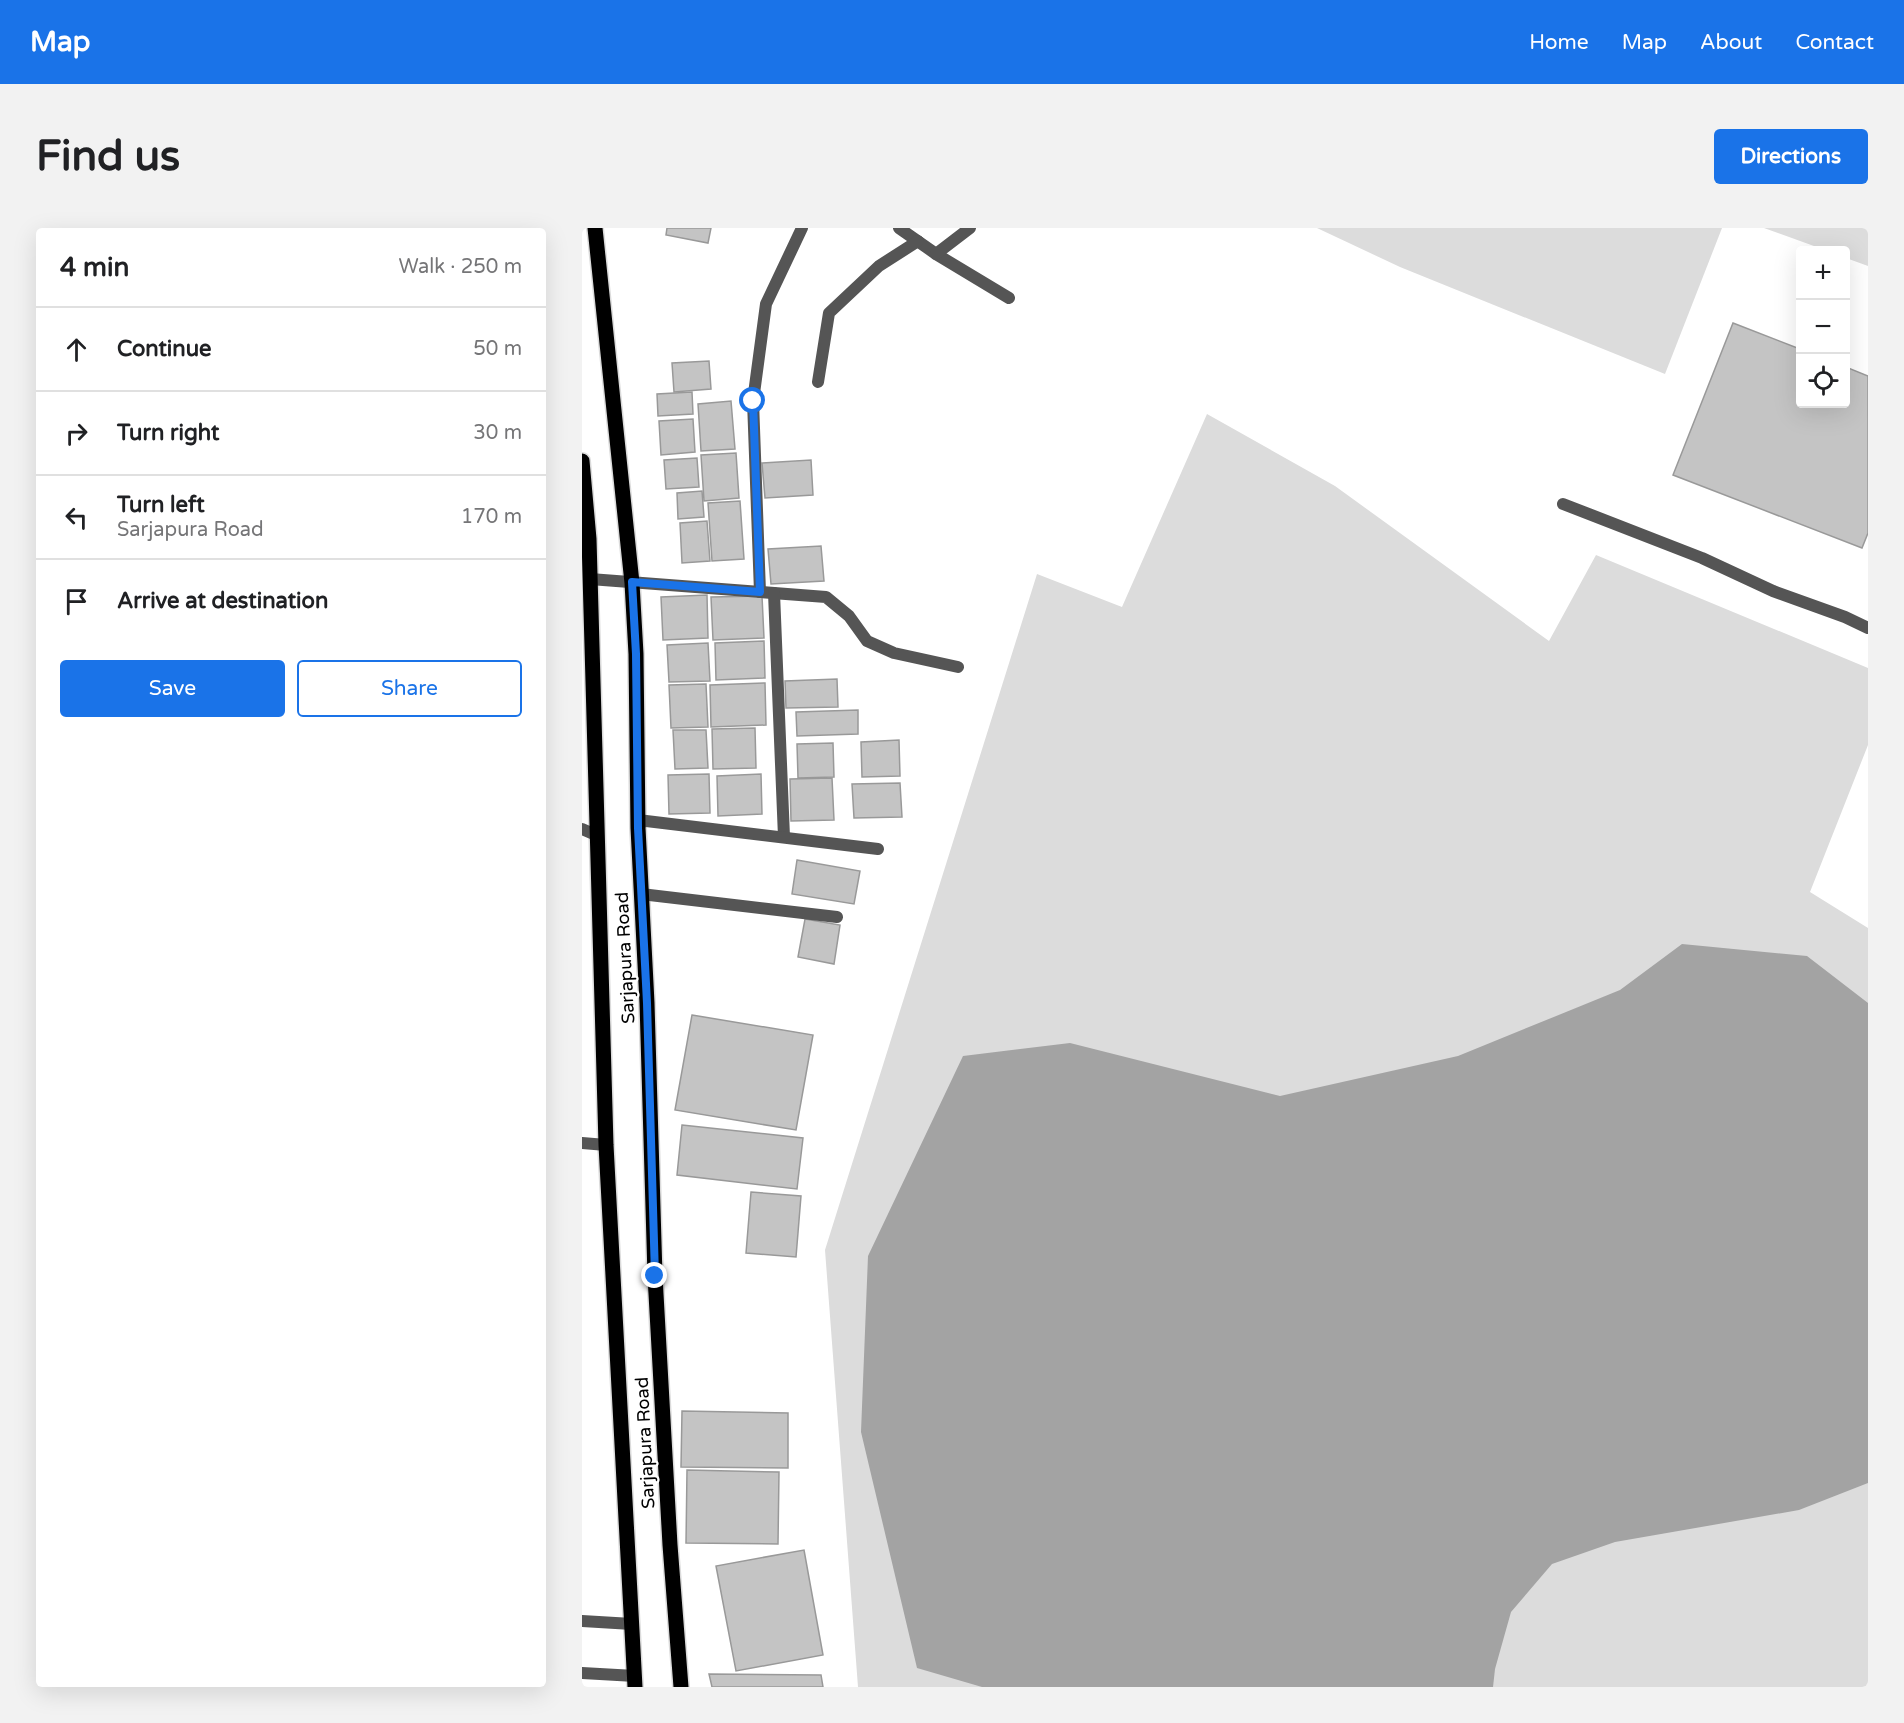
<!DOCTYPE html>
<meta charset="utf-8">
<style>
:root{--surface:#fff;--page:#f2f2f2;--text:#202124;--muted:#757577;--line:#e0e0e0;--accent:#1a73e8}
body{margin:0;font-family:"Varela Round",sans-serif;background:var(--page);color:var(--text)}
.controls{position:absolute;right:18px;top:18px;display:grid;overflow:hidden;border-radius:6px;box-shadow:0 6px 24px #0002}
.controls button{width:54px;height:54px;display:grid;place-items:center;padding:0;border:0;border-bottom:2px solid var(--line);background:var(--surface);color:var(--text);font:30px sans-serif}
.stop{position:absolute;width:18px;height:18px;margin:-14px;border:4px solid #1a73e8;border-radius:50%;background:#fff}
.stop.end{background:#1a73e8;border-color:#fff;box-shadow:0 2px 6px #0008}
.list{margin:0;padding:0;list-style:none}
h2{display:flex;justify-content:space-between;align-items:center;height:78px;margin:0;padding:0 24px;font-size:26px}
h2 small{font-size:20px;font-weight:400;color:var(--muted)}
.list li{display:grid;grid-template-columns:39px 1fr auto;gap:18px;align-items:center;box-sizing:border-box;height:84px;padding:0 24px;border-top:2px solid var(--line)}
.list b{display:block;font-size:22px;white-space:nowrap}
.list p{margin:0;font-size:20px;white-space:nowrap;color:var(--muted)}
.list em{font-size:20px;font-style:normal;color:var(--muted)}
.actions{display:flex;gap:12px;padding:18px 24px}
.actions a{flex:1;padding:14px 0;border:2px solid var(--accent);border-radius:6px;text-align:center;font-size:21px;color:var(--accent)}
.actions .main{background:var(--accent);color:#fff}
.icon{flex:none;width:33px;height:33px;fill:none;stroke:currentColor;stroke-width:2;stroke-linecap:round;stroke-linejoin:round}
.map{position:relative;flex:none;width:1286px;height:1459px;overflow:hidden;border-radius:6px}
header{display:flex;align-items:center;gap:36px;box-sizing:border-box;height:84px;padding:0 30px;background:var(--accent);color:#fff}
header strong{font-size:28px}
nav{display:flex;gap:33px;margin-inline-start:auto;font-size:21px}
.intro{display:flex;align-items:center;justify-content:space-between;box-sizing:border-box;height:144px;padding:0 36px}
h1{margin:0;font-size:42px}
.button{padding:15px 27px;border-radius:6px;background:var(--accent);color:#fff;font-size:21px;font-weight:700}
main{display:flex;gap:36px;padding:0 36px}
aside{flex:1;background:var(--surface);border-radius:6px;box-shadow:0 6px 24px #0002}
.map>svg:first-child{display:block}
.green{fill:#dcdcdc}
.water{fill:#a3a3a3}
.building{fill:#c4c4c4;stroke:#999;stroke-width:1.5}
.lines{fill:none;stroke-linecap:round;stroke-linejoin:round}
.primary-casing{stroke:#dbdbdb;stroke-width:18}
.service{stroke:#555;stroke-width:12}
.minor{stroke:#555;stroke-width:12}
.tertiary{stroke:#555;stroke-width:12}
.primary{stroke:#000;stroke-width:15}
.route{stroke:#1a73e8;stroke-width:8}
.labels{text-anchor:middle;stroke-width:4.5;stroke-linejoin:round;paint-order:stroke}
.street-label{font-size:18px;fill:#000;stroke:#fff}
</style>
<header>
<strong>Map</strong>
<nav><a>Home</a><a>Map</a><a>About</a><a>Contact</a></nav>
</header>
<div class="intro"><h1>Find us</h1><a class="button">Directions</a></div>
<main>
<aside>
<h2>4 min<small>Walk · 250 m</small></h2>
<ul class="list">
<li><svg class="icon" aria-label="ahead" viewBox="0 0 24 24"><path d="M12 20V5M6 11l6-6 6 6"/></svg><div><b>Continue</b></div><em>50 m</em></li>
<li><svg class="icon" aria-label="right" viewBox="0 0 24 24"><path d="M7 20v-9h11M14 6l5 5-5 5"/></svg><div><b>Turn right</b></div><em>30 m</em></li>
<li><svg class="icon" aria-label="left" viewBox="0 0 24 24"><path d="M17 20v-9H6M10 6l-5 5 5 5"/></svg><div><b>Turn left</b><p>Sarjapura Road</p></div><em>170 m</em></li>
<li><svg class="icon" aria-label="arrive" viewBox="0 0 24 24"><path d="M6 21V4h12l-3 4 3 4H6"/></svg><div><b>Arrive at destination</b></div></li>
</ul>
<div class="actions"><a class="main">Save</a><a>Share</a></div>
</aside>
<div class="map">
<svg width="1286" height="1459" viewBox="0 0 1286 1459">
<rect width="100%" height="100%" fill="#fff"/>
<!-- green -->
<g class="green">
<path d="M735,0H1140L1083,146L818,39Z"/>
<path d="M1182,0H1286V38L1264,30V22H1243Z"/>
<path d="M625,186L753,258L967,413L1014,327L1286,440V517L1228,664L1286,700V1459H276L243,1022L455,346L540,379Z"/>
</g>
<!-- water -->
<path class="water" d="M1100,716L1225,728L1286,775V1255L1217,1282L1033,1314L970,1336L929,1384L913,1441L911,1459H400L335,1440L279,1204L286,1028L381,828L488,815L698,868L876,828L1038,762Z"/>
<!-- building -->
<g class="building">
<path d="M85,0H129L126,15L84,7Z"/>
<path d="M1151,95L1218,121V176H1264V139L1286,148V305L1280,320L1091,247Z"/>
<path d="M127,133L129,161L92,164L90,135Z"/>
<path d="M110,164L111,186L76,188L75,166Z"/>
<path d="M149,173L153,221L119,223L116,176Z"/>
<path d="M111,191L113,224L79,227L77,193Z"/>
<path d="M154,225L157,270L122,273L119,227Z"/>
<path d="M115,230L117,259L84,261L82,232Z"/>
<path d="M229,232L231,267L183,270L180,235Z"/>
<path d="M120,263L122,289L96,291L95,265Z"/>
<path d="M158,273L162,331L130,333L126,275Z"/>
<path d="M125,293L128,333L100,335L98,295Z"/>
<path d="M239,318L242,353L189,356L186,321Z"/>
<path d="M125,367L126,410L81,412L79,369Z"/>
<path d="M180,368L182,410L131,412L129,369Z"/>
<path d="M182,413L183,450L134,452L133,415Z"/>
<path d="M126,415L128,453L87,454L85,417Z"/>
<path d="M255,451L256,479L204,480L203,453Z"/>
<path d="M183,455L184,497L129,499L128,457Z"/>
<path d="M124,456L126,499L89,500L87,457Z"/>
<path d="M276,482V506L215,508L214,484Z"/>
<path d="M173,500L174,540L131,541L130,501Z"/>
<path d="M91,502H124L126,540L93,541Z"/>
<path d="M317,512L318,548L280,549L279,514Z"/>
<path d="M251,515L252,549L216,550L215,516Z"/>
<path d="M127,546L128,585L87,586L86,547Z"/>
<path d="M179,546L180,586L136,588L135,548Z"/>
<path d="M250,550L252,592L209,593L208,551Z"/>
<path d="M318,555L320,589L272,590L270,556Z"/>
<path d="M215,632L278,643L272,676L210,666Z"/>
<path d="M223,691L258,697L252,736L216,729Z"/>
<path d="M110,787L231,807L214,902L93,882Z"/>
<path d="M100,897L221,910L215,961L95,947Z"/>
<path d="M169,964L219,968L214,1029L164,1025Z"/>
<path d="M100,1183L206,1185V1240L99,1239Z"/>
<path d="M105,1242L197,1244L196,1316L104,1315Z"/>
<path d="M222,1322L241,1427L154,1443L134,1338Z"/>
<path d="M127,1446L239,1447L241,1459H130Z"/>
</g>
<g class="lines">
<defs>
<g id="primary">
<path d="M13,0L50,355L54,426L56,600L65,775L73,1048L88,1317L99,1459"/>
<path d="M0,233L7,311L24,917L53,1459"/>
</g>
</defs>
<!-- primary casing -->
<use href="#primary" class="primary-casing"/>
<!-- service -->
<g class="service">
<path d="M981,276L1120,330L1191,363L1263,389L1286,400"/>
<path d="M0,601L14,607"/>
<path d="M59,666L255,689"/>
</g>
<!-- minor -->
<g class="minor">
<path d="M317,0L354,26L427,70"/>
<path d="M354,26L388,0"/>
<path d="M236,154L247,85L297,38L336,13"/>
<path d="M8,351L244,369L267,388L285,413L312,425L376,439"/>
<path d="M178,364L171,173L184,76L220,0"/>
<path d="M192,365L202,609"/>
<path d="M56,592L296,621"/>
<path d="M0,915L24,917"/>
</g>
<!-- tertiary -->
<g class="tertiary">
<path d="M0,1393L50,1396"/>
<path d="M0,1445L53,1448"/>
</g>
<!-- primary -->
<use href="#primary" class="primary"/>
</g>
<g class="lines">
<!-- route -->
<path class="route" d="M73,1048L65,775L56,600L54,426L50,354L178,364L171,173"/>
</g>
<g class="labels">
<!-- street labels -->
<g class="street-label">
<text transform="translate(43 730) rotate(-93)" y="6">Sarjapura Road</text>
<text transform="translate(63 1215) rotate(-93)" y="6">Sarjapura Road</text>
</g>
</g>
</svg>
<div class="controls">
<button>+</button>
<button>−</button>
<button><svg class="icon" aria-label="locate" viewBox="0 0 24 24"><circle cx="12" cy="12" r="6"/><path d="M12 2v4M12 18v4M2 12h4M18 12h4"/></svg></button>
</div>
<div class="stop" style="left:171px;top:173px"></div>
<div class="stop end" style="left:73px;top:1048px"></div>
</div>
</main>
